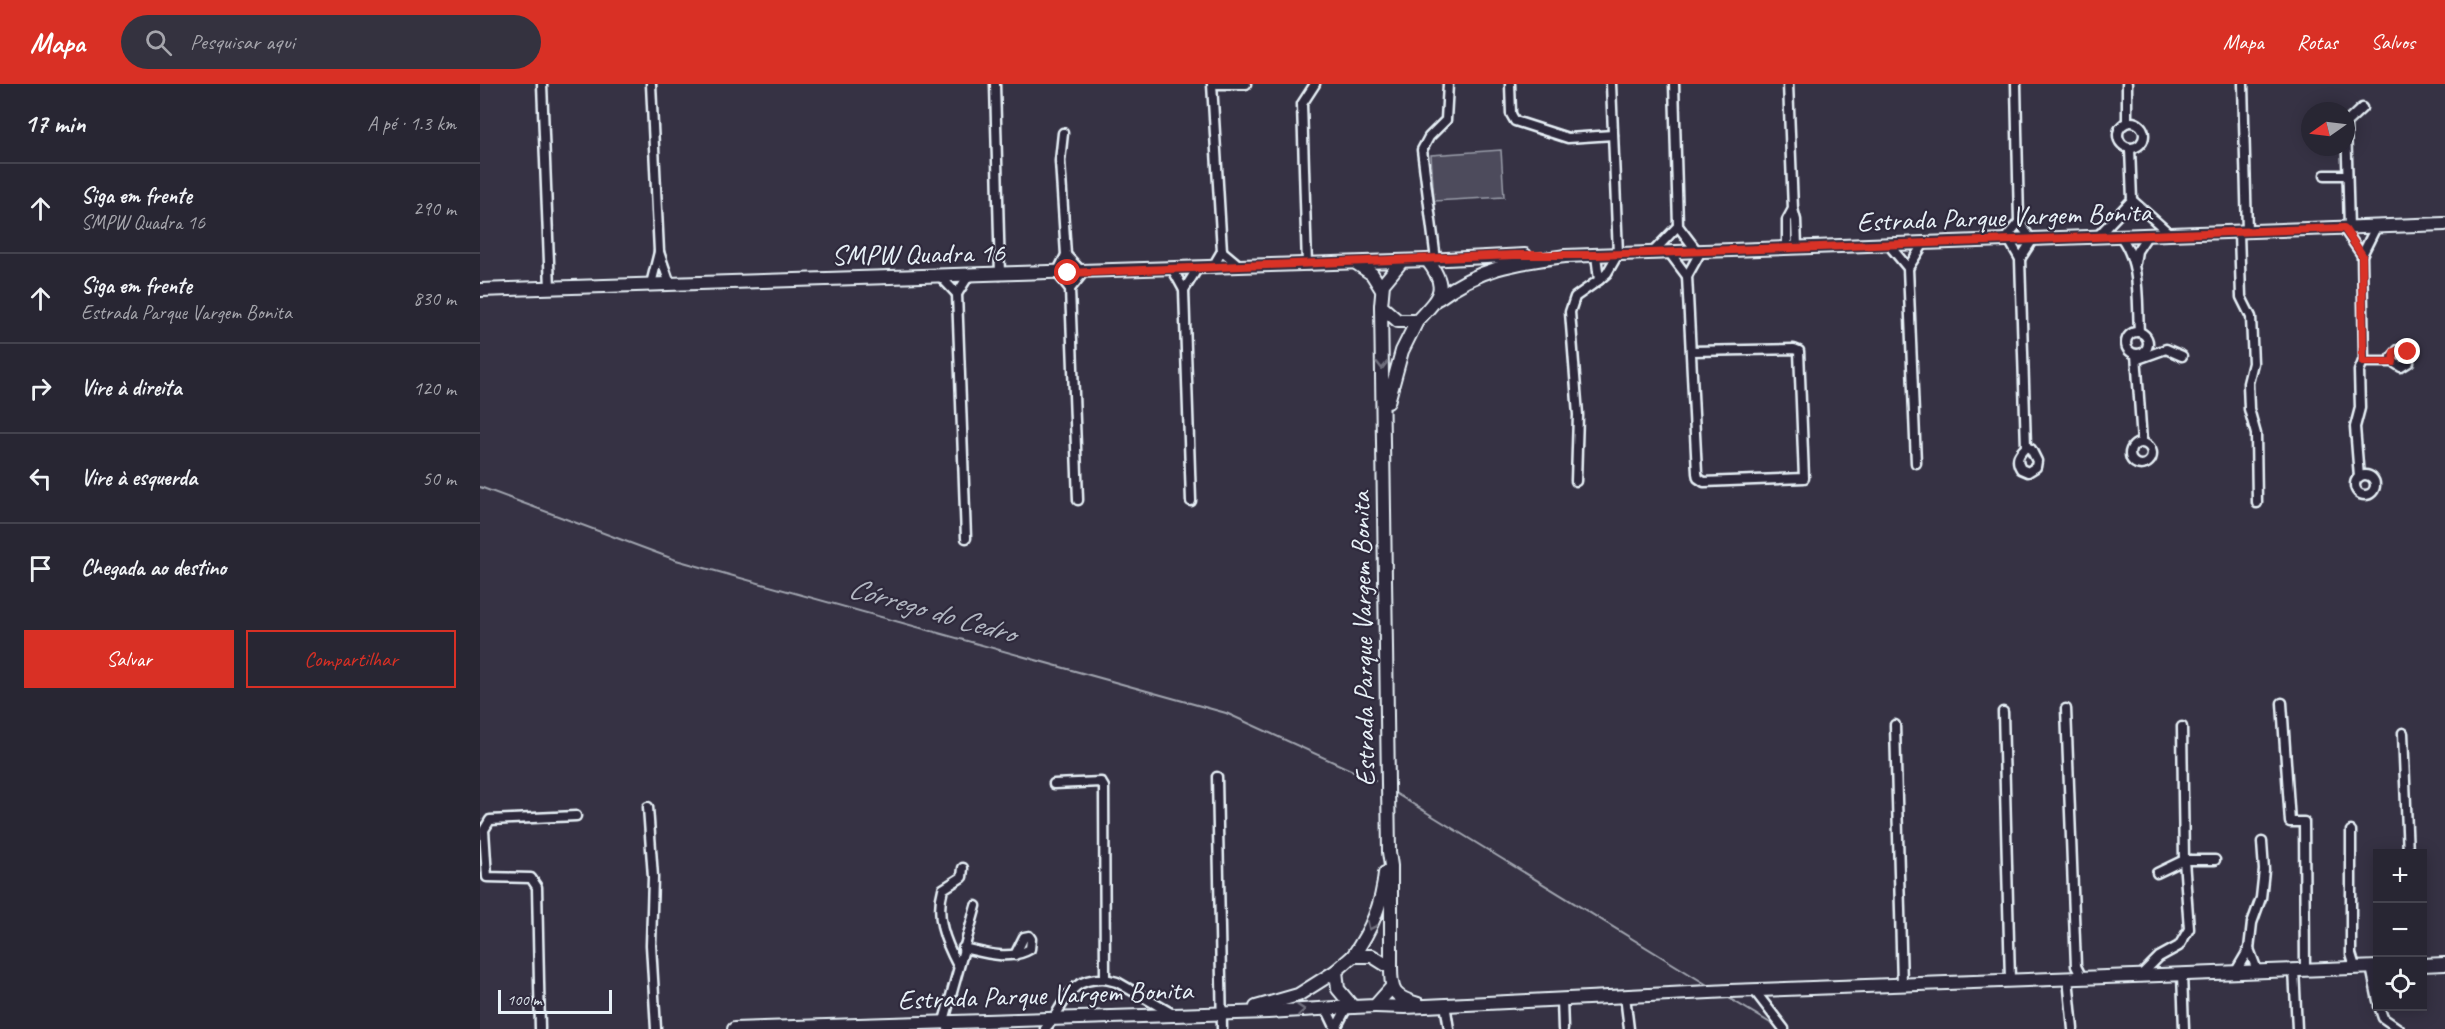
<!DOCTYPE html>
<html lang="pt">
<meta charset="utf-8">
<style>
:root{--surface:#282633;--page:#34323f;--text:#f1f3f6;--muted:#a5a5ac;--line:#44434e;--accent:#d93025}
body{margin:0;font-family:Caveat,sans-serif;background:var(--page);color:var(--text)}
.controls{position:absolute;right:18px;bottom:18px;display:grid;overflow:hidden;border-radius:0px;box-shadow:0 3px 15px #0003}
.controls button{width:54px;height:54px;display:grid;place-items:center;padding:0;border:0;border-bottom:2px solid var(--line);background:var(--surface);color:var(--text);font:30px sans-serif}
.compass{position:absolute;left:1821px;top:18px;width:54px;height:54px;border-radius:50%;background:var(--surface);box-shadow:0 3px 15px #0003;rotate:256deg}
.scale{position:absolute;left:18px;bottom:15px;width:114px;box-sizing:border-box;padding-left:6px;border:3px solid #e8f1f8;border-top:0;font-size:16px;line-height:21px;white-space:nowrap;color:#e8f1f8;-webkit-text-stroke:4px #2f2a3d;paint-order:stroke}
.stop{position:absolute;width:18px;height:18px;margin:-14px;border:4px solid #d93025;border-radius:50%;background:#fff}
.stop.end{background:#d93025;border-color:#fff;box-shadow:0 2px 6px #0008}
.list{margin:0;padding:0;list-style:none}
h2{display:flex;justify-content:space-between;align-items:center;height:78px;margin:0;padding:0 24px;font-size:26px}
h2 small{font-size:20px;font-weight:400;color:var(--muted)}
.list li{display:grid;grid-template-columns:39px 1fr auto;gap:18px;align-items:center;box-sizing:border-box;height:90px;padding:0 24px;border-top:2px solid var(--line)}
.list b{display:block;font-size:22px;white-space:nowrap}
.list p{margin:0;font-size:20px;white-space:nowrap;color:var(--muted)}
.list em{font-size:20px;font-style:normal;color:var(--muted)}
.actions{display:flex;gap:12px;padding:18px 24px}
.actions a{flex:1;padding:14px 0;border:2px solid var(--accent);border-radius:0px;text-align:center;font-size:21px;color:var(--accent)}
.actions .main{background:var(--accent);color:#fff}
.icon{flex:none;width:33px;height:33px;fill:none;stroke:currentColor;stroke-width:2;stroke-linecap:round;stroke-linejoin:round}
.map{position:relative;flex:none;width:1965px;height:945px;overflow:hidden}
header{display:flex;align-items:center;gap:36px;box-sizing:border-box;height:84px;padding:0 30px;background:var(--accent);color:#fff}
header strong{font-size:28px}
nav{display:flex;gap:33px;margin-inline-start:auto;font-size:21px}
.search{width:420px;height:54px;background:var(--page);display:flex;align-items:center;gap:15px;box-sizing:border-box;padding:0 21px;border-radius:33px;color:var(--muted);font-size:22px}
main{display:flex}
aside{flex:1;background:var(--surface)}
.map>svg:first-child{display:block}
.green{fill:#4d4b5c;stroke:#9a9eaa;stroke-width:1.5}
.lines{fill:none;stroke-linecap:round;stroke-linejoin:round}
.stream{stroke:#a0a4af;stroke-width:2}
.street-casing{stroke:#e8f1f8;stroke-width:13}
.secondary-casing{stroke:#e8f1f8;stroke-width:16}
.street{stroke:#2f2a3d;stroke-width:8}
.secondary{stroke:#2f2a3d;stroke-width:12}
.oneway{stroke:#70707e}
.route{stroke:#d93025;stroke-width:8}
.labels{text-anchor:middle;stroke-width:4.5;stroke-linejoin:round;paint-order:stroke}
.street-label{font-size:28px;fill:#e8f1f8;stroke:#2f2a3d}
.water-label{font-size:30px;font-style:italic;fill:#b2b7c2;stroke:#2f2a3d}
</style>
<header>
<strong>Mapa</strong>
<div class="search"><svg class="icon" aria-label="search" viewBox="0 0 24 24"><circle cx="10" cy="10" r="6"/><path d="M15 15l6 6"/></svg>Pesquisar aqui</div>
<nav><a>Mapa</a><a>Rotas</a><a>Salvos</a></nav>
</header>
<main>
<aside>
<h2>17 min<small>A pé · 1.3 km</small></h2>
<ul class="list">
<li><svg class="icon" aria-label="ahead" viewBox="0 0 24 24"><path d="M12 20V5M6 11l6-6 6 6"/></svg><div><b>Siga em frente</b><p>SMPW Quadra 16</p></div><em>290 m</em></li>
<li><svg class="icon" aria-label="ahead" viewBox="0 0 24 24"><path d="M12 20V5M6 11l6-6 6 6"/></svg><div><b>Siga em frente</b><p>Estrada Parque Vargem Bonita</p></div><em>830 m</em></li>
<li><svg class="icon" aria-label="right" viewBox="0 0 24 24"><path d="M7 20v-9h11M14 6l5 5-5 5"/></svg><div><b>Vire à direita</b></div><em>120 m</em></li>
<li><svg class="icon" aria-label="left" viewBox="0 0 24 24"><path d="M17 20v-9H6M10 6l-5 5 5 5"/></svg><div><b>Vire à esquerda</b></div><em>50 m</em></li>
<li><svg class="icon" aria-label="arrive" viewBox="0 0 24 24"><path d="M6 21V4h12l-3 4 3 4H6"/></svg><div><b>Chegada ao destino</b></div></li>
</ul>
<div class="actions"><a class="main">Salvar</a><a>Compartilhar</a></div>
</aside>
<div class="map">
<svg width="1965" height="945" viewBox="0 0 1965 945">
<rect width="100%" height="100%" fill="#363244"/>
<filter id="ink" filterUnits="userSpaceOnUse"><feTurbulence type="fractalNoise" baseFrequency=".0167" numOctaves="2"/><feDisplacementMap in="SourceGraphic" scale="12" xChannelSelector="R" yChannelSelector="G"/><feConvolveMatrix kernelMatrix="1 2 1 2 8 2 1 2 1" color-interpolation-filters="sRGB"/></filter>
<g filter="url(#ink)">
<!-- green -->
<path class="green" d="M1021,66L1024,113L954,117L951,71Z"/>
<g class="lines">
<!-- stream -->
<g class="stream">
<path d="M0,403L196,476L746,629L895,697"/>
<path d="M915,709L1229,902"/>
<path d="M1247,913L1297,943"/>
</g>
<defs>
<g id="street">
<path d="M62,0L70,204"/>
<path d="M515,0L520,191"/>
<path d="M732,0L742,167L732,184"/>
<path d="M737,0H766"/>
<path d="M1030,0L1031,30L1035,37L1088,54L1133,51"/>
<path d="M1194,0L1198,142L1217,167"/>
<path d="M1308,0L1313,125L1316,136L1317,163"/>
<path d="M1536,0L1539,138L1551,155"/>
<path d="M1647,0V38"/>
<path d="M1763,0L1767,147"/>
<circle cx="1651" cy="51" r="13"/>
<path d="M583,49L580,77L586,171L577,189L590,205L598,416"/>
<path d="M1845,91H1867"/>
<path d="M1652,116L1690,150"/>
<path d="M1869,144L1866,39L1882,24"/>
<path d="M1864,145L1882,171"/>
<path d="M1759,148L1761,213L1771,233L1773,279L1768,299L1769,325L1776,350L1777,419"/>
<path d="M1640,152C1661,178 1657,216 1659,248"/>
<path d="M1617,153L1652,116L1650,64"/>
<path d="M1524,156L1539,138"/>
<path d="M1529,156L1540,175L1546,363C1539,370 1535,375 1541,385L1548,388L1556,383L1557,377L1551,365L1546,363"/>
<path d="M1409,161L1428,184L1436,379"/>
<path d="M1307,163V136L1313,125"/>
<path d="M742,167L760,182"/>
<path d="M179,168L190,200"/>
<path d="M1173,168L1198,142"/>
<path d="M1189,168L1207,192"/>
<path d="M586,171L603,189L590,205"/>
<path d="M1540,175L1553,155"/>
<path d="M956,176L942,66L949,53L966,36L968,0"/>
<path d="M1655,179L1657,167L1667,152"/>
<path d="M827,181L822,20L835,0"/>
<path d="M1428,184L1444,159"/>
<path d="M693,186L704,206L711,417"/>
<path d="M460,192L477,210"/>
<path d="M1119,196L1127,189L1138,170L1131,0"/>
<path d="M171,200L179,168L171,0"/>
<path d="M704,206L717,185"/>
<circle cx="1657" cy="259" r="11"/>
<path d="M1211,267L1314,265L1319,267L1324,394L1224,398L1218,394L1217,389L1207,192L1221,167"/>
<path d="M1656,270L1662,358"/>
<path d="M1661,274L1686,265L1702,272"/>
<path d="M1883,278H1913L1921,283L1929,278L1927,268L1918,266L1912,273L1913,278"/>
<circle cx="1661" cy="370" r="11"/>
<circle cx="1885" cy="401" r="10"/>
<path d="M1879,393L1875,343L1880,324L1879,287L1884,275L1882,171L1896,143"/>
<path d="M1096,397L1098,331L1090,228L1095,213L1119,196L1116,171"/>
<path d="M486,454L477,210L489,191"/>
<path d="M1802,619L1810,738H1824L1825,885"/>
<path d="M1586,625L1596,882L1602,894"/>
<path d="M1523,628L1530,896"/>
<path d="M1415,641L1422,900"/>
<path d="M1923,649L1928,770"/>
<path d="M737,693L742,945"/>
<path d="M168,723L173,793L171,861L176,945"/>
<path d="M1871,747V870L1875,883"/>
<path d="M1677,789L1704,776H1735"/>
<path d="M483,864C505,869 530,877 550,865L551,855L549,852L544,853L535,871"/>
<path d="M1769,865L1777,886"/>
<path d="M478,882C465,857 455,833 463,805L482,793L483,784"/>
<path d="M1891,883L1898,917"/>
<path d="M1814,885L1817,945"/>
<path d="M1756,887L1769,865L1772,839L1781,814L1784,786L1782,758"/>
<path d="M1702,890L1704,945"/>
<path d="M1661,891L1679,873L1699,862L1709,845L1704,776L1702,643"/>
<path d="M1588,894L1593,945"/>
<path d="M625,895L637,898L691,929"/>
<path d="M1274,906L1304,945"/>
<path d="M1145,912L1149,945"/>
<path d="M1082,915L1083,945"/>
<path d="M965,920L969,945"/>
<path d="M1899,922L1903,934L1919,945"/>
<path d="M846,924L856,945"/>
<path d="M856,944L867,923"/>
<path d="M60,945L57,803L51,794L7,793L4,746L10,736L96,732"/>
<path d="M469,945L464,937L496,822"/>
<path d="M565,945C587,921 586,893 625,895L624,703L621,698L574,700"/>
</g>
<g id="secondary">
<path d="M947,176L1045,171"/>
<path d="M876,179L892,190L902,206"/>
<path d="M0,206L947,176C970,205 959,213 937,237H918L901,222L903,200L922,177"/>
<path d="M959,214C1001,183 1035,179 1085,172L1965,140"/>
<path d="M901,222L909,768L911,782V884"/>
<path d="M908,318L922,267L937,237"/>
<path d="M873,872C891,846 902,821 905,789"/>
<path d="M1942,881L1965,880"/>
<path d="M911,904L895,922L873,923L858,905L856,887L873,872H892L911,884C911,908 914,913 938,920"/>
<path d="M895,922L925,923L1250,907L1898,883"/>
<path d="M776,923L818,911L856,887"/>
<path d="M254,945L788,928L873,923"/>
</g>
</defs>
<!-- street casing -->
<use href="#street" class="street-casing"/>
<!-- secondary casing -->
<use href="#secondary" class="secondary-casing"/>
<!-- street -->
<use href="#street" class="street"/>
<!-- secondary -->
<use href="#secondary" class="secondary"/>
</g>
<!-- one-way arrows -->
<defs><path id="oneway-chevron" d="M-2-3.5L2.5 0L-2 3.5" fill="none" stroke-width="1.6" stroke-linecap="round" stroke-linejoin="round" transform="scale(1.5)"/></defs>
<g class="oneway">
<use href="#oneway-chevron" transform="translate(902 281) rotate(89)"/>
<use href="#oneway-chevron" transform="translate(891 842) rotate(116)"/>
<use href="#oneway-chevron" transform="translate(821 926) rotate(-4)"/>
</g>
</g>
<g class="lines" filter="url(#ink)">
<!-- route -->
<path class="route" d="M588,189L1034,171H1116L1864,144L1882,171L1883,278H1913L1914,268L1923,266L1928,268"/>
</g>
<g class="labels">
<!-- street labels -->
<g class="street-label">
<text transform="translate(1524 132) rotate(-2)" y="10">Estrada Parque Vargem Bonita</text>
<text transform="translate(438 169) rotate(-1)" y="10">SMPW Quadra 16</text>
<text transform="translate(882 555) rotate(-91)" y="10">Estrada Parque Vargem Bonita</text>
<text transform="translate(565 910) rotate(-2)" y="10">Estrada Parque Vargem Bonita</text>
</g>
<!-- water labels -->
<g class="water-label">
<text transform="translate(452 526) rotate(16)" y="10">Córrego do Cedro</text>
</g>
</g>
</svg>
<div class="controls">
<button>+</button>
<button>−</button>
<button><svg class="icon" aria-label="locate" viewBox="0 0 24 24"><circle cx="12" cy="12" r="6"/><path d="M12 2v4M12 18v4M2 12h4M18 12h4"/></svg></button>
</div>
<svg class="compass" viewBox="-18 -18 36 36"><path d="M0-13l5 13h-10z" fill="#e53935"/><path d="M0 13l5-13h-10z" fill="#a5a5ac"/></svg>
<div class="scale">100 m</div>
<div class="stop" style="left:588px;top:189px"></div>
<div class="stop end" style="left:1928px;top:268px"></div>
</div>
</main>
